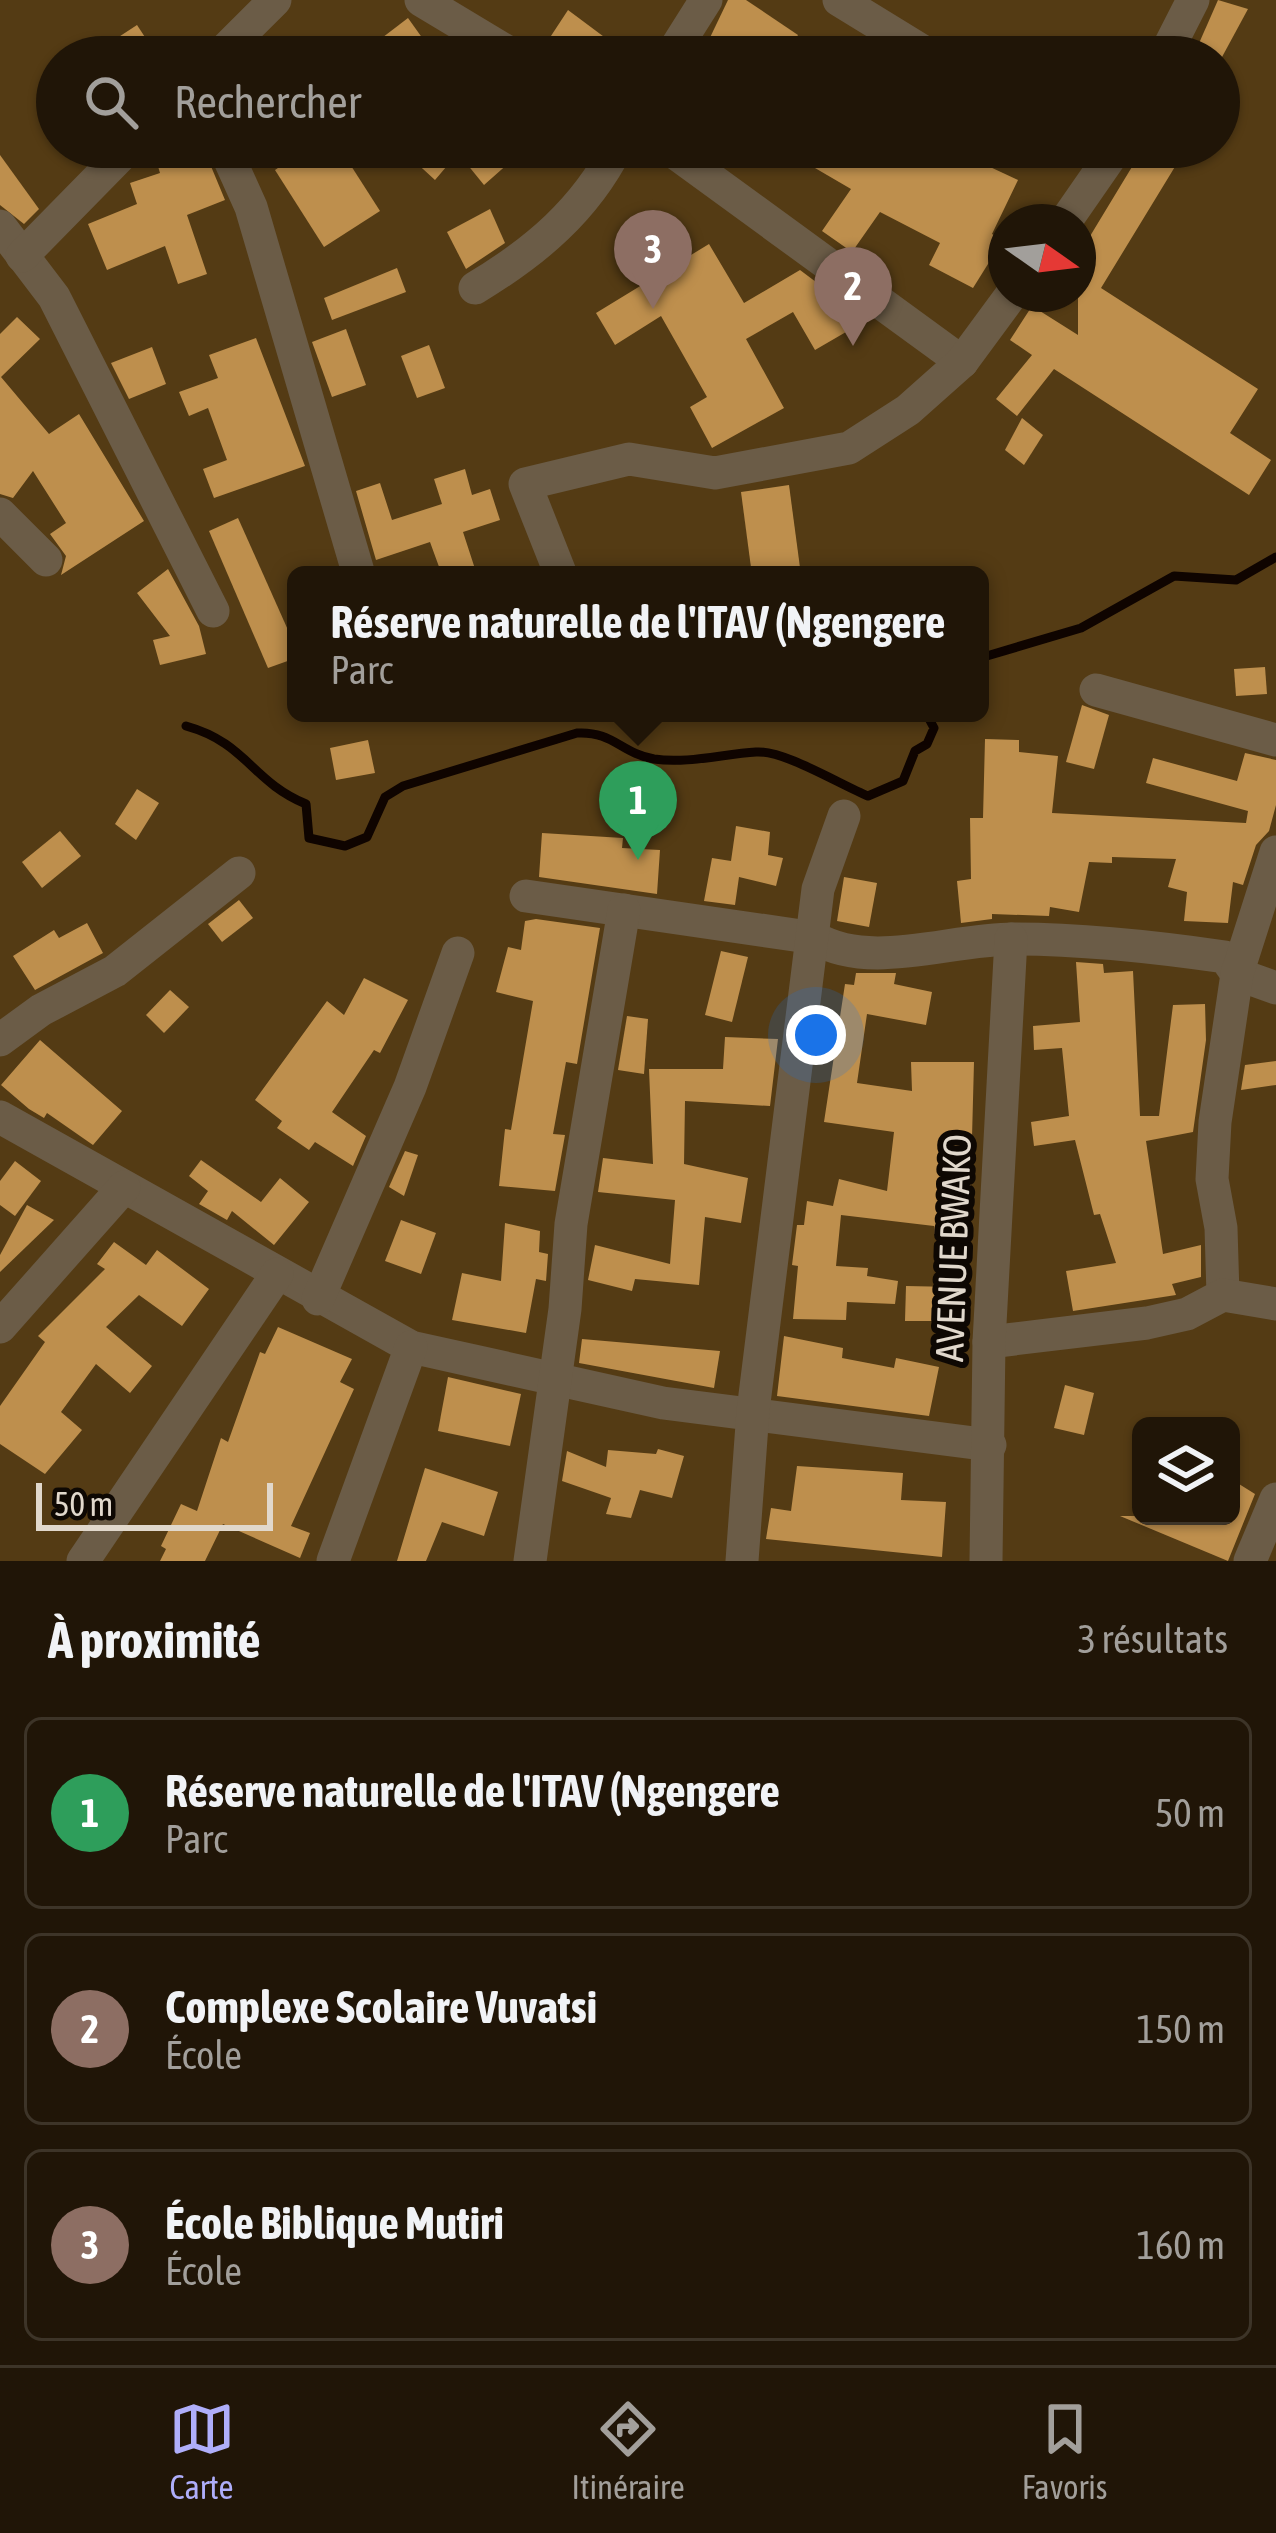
<!DOCTYPE html>
<html lang="fr">
<meta charset="utf-8">
<style>
:root{--surface:#201507;--page:#2d2215;--text:#f1f3f6;--muted:#a29f9b;--line:#3d3428;--accent:#afaefa}
body{margin:0;font-family:"Asap Condensed",sans-serif;background:var(--page);color:var(--text)}
.controls{position:absolute;right:36px;bottom:36px;display:grid;overflow:hidden;border-radius:18px;box-shadow:0 3px 9px #0004}
.controls button{width:108px;height:108px;display:grid;place-items:center;padding:0;border:0;border-bottom:3px solid var(--line);background:var(--surface);color:var(--text);font:60px sans-serif}
.compass{position:absolute;left:988px;top:204px;width:108px;height:108px;border-radius:50%;background:var(--surface);box-shadow:0 3px 9px #0004;rotate:104deg}
.scale{position:absolute;left:36px;bottom:30px;width:237px;box-sizing:border-box;padding-left:12px;border:6px solid #e1d8cc;border-top:0;font-size:33px;line-height:42px;white-space:nowrap;color:#e1d8cc;-webkit-text-stroke:9px #0e0803;paint-order:stroke}
.you{position:absolute;left:816px;top:1035px;width:42px;height:42px;margin:-30px;border:9px solid #fff;border-radius:50%;background:#1a73e8;box-shadow:0 0 0 18px #1a73e833}
.badge{display:grid;place-items:center;width:78px;height:78px;border-radius:50%;background:var(--accent);color:#fff;font-size:39px;font-weight:700}
.pin{position:absolute;translate:-50% -99px;filter:drop-shadow(0 3px 6px #0008)}
.pin::after{content:'';position:absolute;top:63px;width:42px;height:36px;background:inherit;clip-path:polygon(0 0,100% 0,50% 100%)}
.popup{position:absolute;left:287px;top:566px;width:702px;height:156px;box-sizing:border-box;display:grid;place-content:center;border-radius:18px;background:var(--surface);filter:drop-shadow(0 3px 9px #0005);font-size:39px;white-space:nowrap;color:var(--muted)}
.popup b{font-size:45px;color:var(--text)}
.popup::after{content:'';position:absolute;left:50%;top:100%;margin-left:-24px;border:24px solid transparent;border-top-color:var(--surface)}
.list{margin:0;padding:0;list-style:none}
h2{display:flex;justify-content:space-between;align-items:center;height:156px;margin:0;padding:0 48px;font-size:51px}
h2 small{font-size:39px;font-weight:400;color:var(--muted)}
.list li{display:grid;grid-template-columns:78px 1fr auto;gap:36px;align-items:center;box-sizing:border-box;height:192px;margin:0 24px 24px;padding:0 24px;border:3px solid var(--line);border-radius:18px}
.list b{display:block;font-size:45px;white-space:nowrap}
.list p{margin:0;font-size:39px;white-space:nowrap;color:var(--muted)}
.list em{font-size:39px;font-style:normal;color:var(--muted)}
.icon{flex:none;width:66px;height:66px;fill:none;stroke:currentColor;stroke-width:2;stroke-linecap:round;stroke-linejoin:round}
.map{position:relative;flex:none;width:1276px;height:1561px;overflow:hidden}
.search{position:absolute;background:var(--surface);box-shadow:0 3px 9px #0004;left:36px;right:36px;top:36px;height:132px;display:flex;align-items:center;gap:30px;box-sizing:border-box;padding:0 42px;border-radius:66px;color:var(--muted);font-size:45px}
.sheet{height:804px;background:var(--surface)}
nav{display:flex;justify-content:space-around;align-items:center;box-sizing:border-box;height:168px;border-top:3px solid var(--line);background:var(--surface);font-size:33px;color:var(--muted)}
nav a{display:grid;justify-items:center;gap:6px}
nav .on{color:var(--accent)}
.map>svg:first-child{display:block}
.green{fill:#543b14;fill-rule:evenodd}
.lines{fill:none;stroke-linecap:round;stroke-linejoin:round}
.stream{stroke:#0f0400;stroke-width:9}
.building{fill:#be8f4d}
.minor{stroke:#6b5c47;stroke-width:33}
.labels{text-anchor:middle;stroke-width:12;stroke-linejoin:round;paint-order:stroke}
.street-label{font-size:39px;fill:#e1d8cc;stroke:#0e0803}
</style>
<div class="map">
<svg width="1276" height="1561" viewBox="0 0 1276 1561">
<rect width="100%" height="100%" fill="#2a1c09"/>
<!-- green -->
<path class="green" d="M0,0H1276V1561H0ZM57,57H1219V147H57ZM1006,222H1078V294H1006ZM296,575H980V713H296ZM1141,1426H1231V1516H1141Z"/>
<g class="lines">
<!-- stream -->
<g class="stream">
<path d="M980,658L1081,628L1174,576L1236,580L1276,557"/>
<path d="M186,726C247,743 251,781 306,804L309,838L345,846L367,837L385,797L403,786L577,733C613,731 621,753 654,759C687,764 723,754 756,752C784,750 839,784 868,796L903,781L915,751L927,744L934,728L926,713"/>
</g>
</g>
<!-- building -->
<g class="building">
<path d="M728,0H746L798,35L784,57H719L705,48Z"/>
<path d="M1218,0L1248,9L1222,57H1193Z"/>
<path d="M568,10L631,57H576L549,39Z"/>
<path d="M408,18L428,46L414,57H357Z"/>
<path d="M137,25L158,57H88Z"/>
<path d="M195,147H203L225,200L187,215L207,274L178,284L165,246L107,270L88,224L137,204L130,183L160,173L157,163Z"/>
<path d="M309,147H339L380,211L324,247L275,170Z"/>
<path d="M399,147H527L484,185L458,153L435,180Z"/>
<path d="M779,147H996L988,166L1018,180L992,234L1003,240L973,288L929,265L940,243L880,212L852,252L822,231L851,189Z"/>
<path d="M1144,147H1187L1101,288L1258,389L1230,433L1271,460L1249,495L1054,369L1017,416L996,399L1032,355L1010,340L1032,306L1078,335V256Z"/>
<path d="M0,155L39,209L24,224L0,205Z"/>
<path d="M490,209L505,243L466,269L447,232Z"/>
<path d="M709,244L744,303L800,270L816,282L846,332L815,350L793,312L746,339L784,408L712,448L690,407L707,397L661,316L615,345L596,313Z"/>
<path d="M397,268L406,292L332,320L324,298Z"/>
<path d="M17,317L40,339L1,377L49,434L79,414L144,521L61,575L66,556L50,534L66,523L33,471L13,498L0,494V334Z"/>
<path d="M346,329L366,385L332,397L312,342Z"/>
<path d="M256,338L305,466L214,498L203,469L227,460L208,408L189,416L179,392L218,378L209,355Z"/>
<path d="M429,345L445,388L417,398L401,356Z"/>
<path d="M152,347L166,384L129,399L111,363Z"/>
<path d="M1022,418L1043,435L1024,465L1005,450Z"/>
<path d="M465,469L472,495L490,489L500,520L463,532L477,575H442L430,542L376,560L356,491L380,483L392,520L442,504L434,479Z"/>
<path d="M789,485L801,575H752L741,492Z"/>
<path d="M238,518L296,648V658L268,668L209,531Z"/>
<path d="M168,569L199,626L206,654L160,665L153,640L170,636L137,593Z"/>
<path d="M1265,667L1267,694L1236,696L1234,669Z"/>
<path d="M1082,705L1109,715L1094,769L1066,762Z"/>
<path d="M985,739L1019,740V752L1058,756L1052,813L1246,823L1248,811L1146,783L1153,758L1237,781L1245,753L1276,760V805L1269,831L1256,845L1243,885L1233,882L1228,923L1184,921L1187,892L1168,887L1176,859L1112,857V863L1089,862L1079,912L1050,907L1049,916L992,914V919L961,923L957,881L971,879L970,818H983Z"/>
<path d="M368,740L375,773L336,780L330,748Z"/>
<path d="M137,789L159,803L136,840L115,824Z"/>
<path d="M736,826L770,832L768,855L783,858L776,886L739,877L735,905L704,901L712,858L731,861Z"/>
<path d="M60,831L81,856L42,888L22,862Z"/>
<path d="M542,833L623,838L622,848L660,850L657,894L539,877Z"/>
<path d="M844,877L877,883L869,927L837,921Z"/>
<path d="M239,900L253,918L222,942L208,924Z"/>
<path d="M536,919L600,928L577,1064L566,1062L553,1134L565,1135L555,1191L499,1186L505,1129L511,1130L533,1001L496,992L508,947L521,950L525,921Z"/>
<path d="M87,923L103,953L35,990L13,956L54,930L59,938Z"/>
<path d="M721,951L748,957L732,1022L705,1015Z"/>
<path d="M1076,962L1103,964L1104,973L1133,971L1140,1116H1159L1173,1005L1205,1004L1206,1040L1193,1132L1146,1141L1163,1254L1201,1245V1277L1172,1284L1176,1295L1073,1311L1066,1271L1116,1263L1100,1214L1094,1215L1075,1140L1034,1146L1031,1122L1069,1116L1062,1048L1034,1050L1033,1026L1080,1022Z"/>
<path d="M856,973H896L894,984L932,992L926,1025L867,1014L857,1083L912,1091L911,1062H974L970,1213H958L957,1234H934V1226L841,1215L836,1266L868,1268L867,1276L898,1281L895,1304L847,1302L846,1320L793,1319L798,1266L792,1265L797,1225H804L807,1201L833,1206L839,1179L887,1191L894,1132L824,1122L845,984L854,985Z"/>
<path d="M364,978L408,1000L380,1053L374,1050L332,1112L366,1136L353,1166L315,1142L309,1150L277,1128L282,1121L255,1100L327,1001L344,1015Z"/>
<path d="M170,990L189,1007L164,1033L146,1015Z"/>
<path d="M627,1016L648,1019L644,1074L618,1070Z"/>
<path d="M725,1037L778,1039L770,1106L685,1101L684,1164L748,1178L741,1223L705,1217L699,1285L635,1279L632,1291L588,1280L595,1245L670,1264L675,1200L598,1192L603,1158L653,1164L649,1069H723Z"/>
<path d="M40,1040L122,1111L93,1145L47,1113L44,1118L29,1109L1,1085Z"/>
<path d="M1276,1061V1085L1241,1090L1245,1065Z"/>
<path d="M405,1151L418,1155L404,1196L389,1187Z"/>
<path d="M201,1160L261,1202L280,1178L309,1202L274,1245L232,1211L227,1220L199,1204L208,1191L189,1176Z"/>
<path d="M15,1161L41,1181L15,1216L0,1205V1181Z"/>
<path d="M27,1205L54,1220L0,1272V1255Z"/>
<path d="M401,1220L436,1233L421,1274L385,1261Z"/>
<path d="M505,1223L540,1231L539,1252L548,1254L546,1281L536,1279L526,1333L452,1320L462,1273L501,1281Z"/>
<path d="M114,1242L146,1265L157,1250L209,1289L182,1326L139,1295L106,1327L152,1366L130,1393L96,1364L61,1412L82,1430L45,1474L0,1444V1406L45,1342L38,1336L105,1269L97,1264Z"/>
<path d="M906,1286L954,1287L953,1321H905Z"/>
<path d="M278,1327L352,1359L340,1382L354,1389L291,1526L310,1533L300,1558L223,1524L205,1561H160L166,1549L161,1546L181,1504L197,1511L221,1438L228,1442L260,1352L265,1354Z"/>
<path d="M784,1336L843,1348L842,1358L894,1368L896,1358L939,1367L929,1416L777,1396Z"/>
<path d="M582,1339L720,1351L714,1388L579,1363Z"/>
<path d="M448,1377L521,1394L510,1446L438,1431Z"/>
<path d="M1065,1385L1094,1393L1084,1435L1054,1428Z"/>
<path d="M658,1449L684,1456L672,1498L640,1490L631,1518L606,1514L611,1498L562,1481L567,1451L606,1467L608,1450L656,1454Z"/>
<path d="M797,1466L903,1473L901,1500L946,1502L942,1557L766,1539L771,1508L791,1511Z"/>
<path d="M425,1468L498,1492L484,1536L442,1522L426,1561H397Z"/>
<path d="M1231,1479L1255,1494L1228,1561L1120,1516H1231Z"/>
</g>
<g class="lines">
<!-- minor -->
<g class="minor">
<path d="M421,0L516,57"/>
<path d="M839,0L932,57"/>
<path d="M218,57L275,0"/>
<path d="M670,57L706,0"/>
<path d="M1164,57L1193,0"/>
<path d="M224,147L251,207L359,575"/>
<path d="M667,147L962,362"/>
<path d="M1065,222L1117,147"/>
<path d="M0,226L54,297L213,611"/>
<path d="M22,256L129,147"/>
<path d="M475,288C535,252 585,210 617,147"/>
<path d="M0,514L46,560"/>
<path d="M561,575L525,484L629,459L715,473L849,448L908,410L962,362L1012,294"/>
<path d="M1096,690L1276,740"/>
<path d="M526,896L815,938C870,971 950,939 1013,939C1084,939 1156,947 1225,957L1237,974L1276,988"/>
<path d="M0,1040L41,1010L115,971L239,873"/>
<path d="M0,1117L411,1347L663,1403L990,1445"/>
<path d="M1223,1295L1221,1228L1212,1179L1215,1122L1237,974L1276,852"/>
<path d="M318,1299L410,1087L458,953"/>
<path d="M0,1327L124,1187"/>
<path d="M989,1342L1147,1323L1187,1314L1223,1295L1276,1304"/>
<path d="M83,1561L277,1274"/>
<path d="M333,1561L411,1347"/>
<path d="M530,1561L565,1309L571,1224L624,910"/>
<path d="M742,1561L753,1411L818,889L844,816"/>
<path d="M986,1561L989,1342L1011,939"/>
<path d="M1250,1561L1276,1499"/>
</g>
</g>
<g class="labels">
<!-- street labels -->
<g class="street-label">
<text transform="translate(953 1248) rotate(-88)" y="14">AVENUE BWAKO</text>
</g>
</g>
</svg>
<div class="controls">
<button><svg class="icon" aria-label="layers" viewBox="0 0 24 24"><path d="M12 4l9 5-9 5-9-5zM3 14l9 5 9-5"/></svg></button>
</div>
<svg class="compass" viewBox="-18 -18 36 36"><path d="M0-13l5 13h-10z" fill="#e53935"/><path d="M0 13l5-13h-10z" fill="#a29f9b"/></svg>
<div class="scale">50 m</div>
<div class="you"></div>
<div class="pin badge" style="left:638px;top:860px;background:#2e9e5b">1</div>
<div class="popup"><b>Réserve naturelle de l'ITAV (Ngengere</b>Parc</div>
<div class="pin badge" style="left:853px;top:346px;background:#8d6e63">2</div>
<div class="pin badge" style="left:653px;top:309px;background:#8d6e63">3</div>
<div class="search"><svg class="icon" aria-label="search" viewBox="0 0 24 24"><circle cx="10" cy="10" r="6"/><path d="M15 15l6 6"/></svg>Rechercher</div>
</div>
<section class="sheet">
<h2>À proximité<small>3 résultats</small></h2>
<ul class="list">
<li><span class="badge" style="background:#2e9e5b">1</span><div><b>Réserve naturelle de l'ITAV (Ngengere</b><p>Parc</p></div><em>50 m</em></li>
<li><span class="badge" style="background:#8d6e63">2</span><div><b>Complexe Scolaire Vuvatsi</b><p>École</p></div><em>150 m</em></li>
<li><span class="badge" style="background:#8d6e63">3</span><div><b>École Biblique Mutiri</b><p>École</p></div><em>160 m</em></li>
</ul>
</section>
<nav>
<a class="on"><svg class="icon" aria-label="map" viewBox="0 0 24 24"><path d="M3 6l6-2 6 2 6-2v14l-6 2-6-2-6 2zM9 4v14M15 6v14"/></svg>Carte</a>
<a><svg class="icon" aria-label="directions" viewBox="0 0 24 24"><path d="M12 3l9 9-9 9-9-9zM9 14v-3h6M13 9l2 2-2 2"/></svg>Itinéraire</a>
<a><svg class="icon" aria-label="saved" viewBox="0 0 24 24"><path d="M7 4h10v16l-5-4-5 4z"/></svg>Favoris</a>
</nav>
